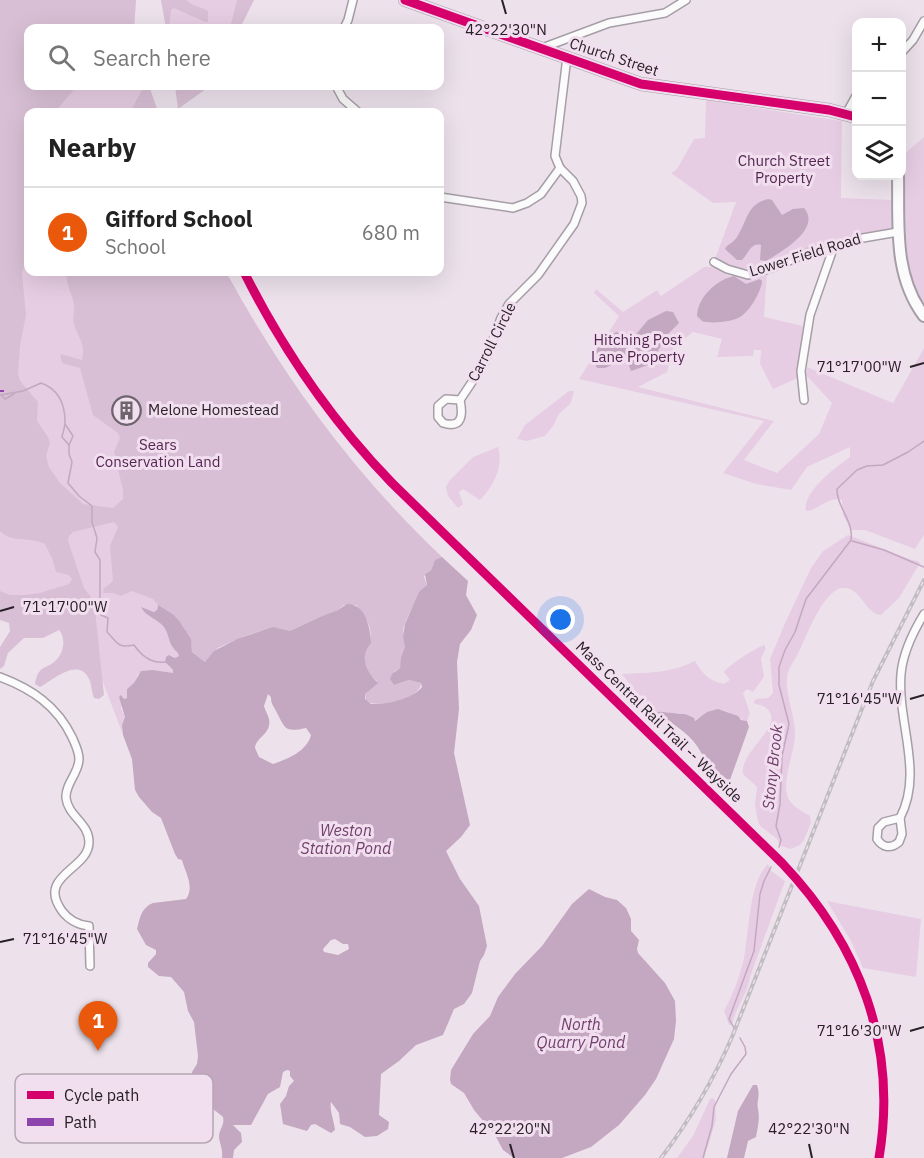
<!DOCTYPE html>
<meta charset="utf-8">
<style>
:root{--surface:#fff;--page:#f2f2f2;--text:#222;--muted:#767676;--line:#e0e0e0;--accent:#ea580c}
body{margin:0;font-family:"IBM Plex Sans",sans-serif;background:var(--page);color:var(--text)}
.controls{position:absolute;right:18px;top:18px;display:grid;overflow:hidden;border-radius:12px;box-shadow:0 6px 24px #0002}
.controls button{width:54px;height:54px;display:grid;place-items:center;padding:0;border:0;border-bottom:2px solid var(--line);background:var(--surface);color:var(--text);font:30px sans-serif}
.you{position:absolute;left:561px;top:620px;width:21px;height:21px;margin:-15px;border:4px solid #fff;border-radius:50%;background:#1a73e8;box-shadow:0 0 0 9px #1a73e833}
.badge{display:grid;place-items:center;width:39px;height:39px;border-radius:50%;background:var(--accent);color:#fff;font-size:20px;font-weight:700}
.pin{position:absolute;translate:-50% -50px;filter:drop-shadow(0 2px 3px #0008)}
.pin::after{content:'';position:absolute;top:32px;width:21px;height:18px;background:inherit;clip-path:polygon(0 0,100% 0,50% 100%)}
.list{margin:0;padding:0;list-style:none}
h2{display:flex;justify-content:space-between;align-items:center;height:78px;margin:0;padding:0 24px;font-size:26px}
h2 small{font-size:20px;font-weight:400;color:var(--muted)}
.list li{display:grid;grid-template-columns:39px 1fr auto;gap:18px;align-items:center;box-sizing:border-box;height:90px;padding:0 24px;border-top:2px solid var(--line)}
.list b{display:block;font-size:22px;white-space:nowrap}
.list p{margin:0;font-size:20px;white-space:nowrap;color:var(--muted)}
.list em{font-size:20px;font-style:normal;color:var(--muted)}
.icon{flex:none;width:33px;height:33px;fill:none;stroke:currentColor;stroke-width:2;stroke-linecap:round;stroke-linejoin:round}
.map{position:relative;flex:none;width:924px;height:1158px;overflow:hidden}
.search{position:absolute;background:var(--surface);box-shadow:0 6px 24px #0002;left:24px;top:24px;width:420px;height:66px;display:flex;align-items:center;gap:15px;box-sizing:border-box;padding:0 21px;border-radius:12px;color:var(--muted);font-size:22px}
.panel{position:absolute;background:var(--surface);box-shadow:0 6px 24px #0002;left:24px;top:108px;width:420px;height:168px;border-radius:12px}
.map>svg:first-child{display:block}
.green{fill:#e6cde3}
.forest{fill:#d8bfd5}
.water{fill:#c4a7c1;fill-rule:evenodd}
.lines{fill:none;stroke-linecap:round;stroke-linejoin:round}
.stream{stroke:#c4a7c1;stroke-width:1.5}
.street-casing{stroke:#a69ea6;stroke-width:10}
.secondary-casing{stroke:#a69ea6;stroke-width:14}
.street{stroke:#fcfbfc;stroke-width:7}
.secondary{stroke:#fcfbfc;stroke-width:10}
.rail-casing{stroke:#c0bdc0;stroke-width:4}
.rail{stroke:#f1deef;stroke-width:1.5;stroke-dasharray:4.5;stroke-linecap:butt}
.quiet{stroke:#8e44ad;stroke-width:8;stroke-dasharray:15 8;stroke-linecap:butt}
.cycleway-casing{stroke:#f1deef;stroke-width:13}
.cycleway{stroke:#d6006c;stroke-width:9}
.ticks{fill:none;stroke:#282027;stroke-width:2}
.labels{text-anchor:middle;stroke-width:6;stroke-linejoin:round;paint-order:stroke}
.street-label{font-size:15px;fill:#282027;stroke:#f1deef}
.park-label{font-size:15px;fill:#542650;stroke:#f1deef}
.poi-label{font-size:15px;fill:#282027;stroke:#f1deef;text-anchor:start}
.water-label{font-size:16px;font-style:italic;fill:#71406c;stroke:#f1deef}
.key{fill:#f1deef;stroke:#b5a5b3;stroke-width:1.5}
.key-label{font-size:16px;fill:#282027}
.ticks-label{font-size:15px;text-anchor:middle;fill:#282027;stroke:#f1deef;stroke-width:6;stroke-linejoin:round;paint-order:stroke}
</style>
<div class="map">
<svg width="924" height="1158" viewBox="0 0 924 1158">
<rect width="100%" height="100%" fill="#ede2ec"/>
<!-- green -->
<g class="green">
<path d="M0,0H136L134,28H28V86H149L158,112H28V272H226C283,377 354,474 442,557L157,607L156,612L144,609C151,618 159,620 164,627C172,638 166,642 179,653V656L175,658L171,655L167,665L173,670V673L153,670L138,674L134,684L127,689V698L124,699L121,708L125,717L122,725L123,735L101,677L96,622L0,613Z"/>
<path d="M161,0H254L240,28H166Z"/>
<path d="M706,100L842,121L841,198L893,200L894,228L857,235L832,245L814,247L791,253L753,269H734L715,259L736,202L713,203L671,173L677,169L694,139L705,138Z"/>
<path d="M924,137V306C905,272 905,237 905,199C905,185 905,171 902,156Z"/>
<path d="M704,267C713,266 716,269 723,273C738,280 752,277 767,272L764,317L803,326L798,378L773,389L760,364L761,350H754L753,356L717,357L722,339L693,332L674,347L667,372L638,387L774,421L744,460L777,473L819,434L832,403L806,375L807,367L893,403L924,348V535L915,549L865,530H851L843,515L842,500C828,496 818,511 806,511C802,492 836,467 850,457V447L807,467L791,490L756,484L723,473L764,421L579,379L619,316L594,293L596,289L623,312L657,290L661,296Z"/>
<path d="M569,391H574L571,403L559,414L553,426L545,436L527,441L517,439L525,425Z"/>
<path d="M498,447C504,467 493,487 480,500L463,489L459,492L463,504L458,508L448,496L446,487L449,481L473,457Z"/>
<path d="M848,535L912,560L918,561L920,563L899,598L881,615C864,613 861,586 842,588C822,591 805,640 797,656C794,661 790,666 788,672C783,692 796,715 795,736C794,755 783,776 787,795C790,806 801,810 810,816L811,823L804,840L800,845L791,849L781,846L776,838L760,826L758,821L755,806L757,787L743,774C739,751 787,725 766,708C763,705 758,705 753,703L756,699L768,698L773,693L770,659L786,621L811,568L823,551Z"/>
<path d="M765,645V650L761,658L764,677L753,692L747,689L743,693L750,713L747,721C741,720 739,717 734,715C715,705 711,712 694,721V718C682,712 684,715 673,713C667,713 663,711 656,712L631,686L622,674C651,672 668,674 695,661C702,673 708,680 723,684L730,680L724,672C729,665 756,647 765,645Z"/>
<path d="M768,864L771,871L785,881L750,977C748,994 735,1008 732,1025H729L724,1011C732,997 741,973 744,958C749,932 749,882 768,864Z"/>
<path d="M827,901L921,919L916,977L863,968L851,941Z"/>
<path d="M713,1098L715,1100L716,1120L704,1158H677L693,1136L710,1099Z"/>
</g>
<!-- forest -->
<g class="forest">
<path d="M0,0H136L134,28H28V86H77L55,112H28V147L25,165L28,255L22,273L26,315L20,345L18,373L20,381L38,402L37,421L48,437L50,443L46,456L49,467L60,483L83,504L113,508L123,499V490L114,452L120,438L118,433L93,415L80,368L62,363L60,354L82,360C86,343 78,338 74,324C72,317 75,311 74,304C72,293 65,283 67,272H226C283,377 354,474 442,557C435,559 433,564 431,570L426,573L424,577L427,585C420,592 404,621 403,631C403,638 406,644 405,650C403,657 401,661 400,668L394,672V685L409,680L421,683C421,699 378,709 366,701L365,694L377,681C368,675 363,664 365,652C365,648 369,644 370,639C373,628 364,613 356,605H344L338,610L322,616L290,631C285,631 280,628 276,628C264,628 228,642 218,648C213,652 210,659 205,662L192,652L191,642L184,628L174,615L162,609L153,599L132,591L121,596L113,593H103L104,588L111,583L113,580L110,546L118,527L114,522L73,532L69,536L68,541L84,588L94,601L104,695L99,699L94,698C91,691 92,685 89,679C79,656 51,681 40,687L35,684C39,663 47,670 56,660C64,653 66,638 59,630L43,638H24L8,653L4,666L0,669V647L10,631L9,623L0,620V591L10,595H24L40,593L69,584L72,579L69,575L56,572L52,558L45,544C30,536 13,544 0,531Z"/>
<path d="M161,0H186C193,7 201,6 208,11V22H205L174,8L171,10L169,28H166Z"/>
<path d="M237,0H254L240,28H230Z"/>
<path d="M144,86H149L158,112H130Z"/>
<path d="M175,86H210L178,109Z"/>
</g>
<!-- water -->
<g class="water">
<path d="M768,199L772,200L782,215L793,209L804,208C822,229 781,252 766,261L760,260L761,245C751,242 748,254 742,260H737L725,249L726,247C730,243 734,242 737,237C748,220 746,205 768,199Z"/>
<path d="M734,276L746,284L760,279L762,281C761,292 750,311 740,317C732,322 711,324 702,321L697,316C698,297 716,280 734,276Z"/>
<path d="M666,311L673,312L679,323L666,336L651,364L631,371L626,358L605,368H597C589,353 602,337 617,332L628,339L633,338L648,320Z"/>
<path d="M442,557L468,581L466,595L477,615L471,630L460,644L457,662L459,709L454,753L470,825L461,837L446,851L460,879L479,906L487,946L484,955L480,961L472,993L464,1004L454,1009L443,1035L416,1045L399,1061L381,1074L379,1115L389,1122L388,1129L377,1136L365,1137L350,1127L340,1124L339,1113L331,1102C329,1108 334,1121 335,1130L331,1133L315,1124L311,1125L307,1131L283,1124L280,1104L286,1096L289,1086L294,1081L290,1076V1071L287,1070L283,1072L280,1087L268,1094L251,1125H233L241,1133L242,1142L234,1150L233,1158H222C223,1149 220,1145 219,1137C219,1129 225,1125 223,1117C220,1114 217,1112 214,1110C206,1102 211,1087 192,1098L189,1096V1090L193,1086L192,1072L197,1064L198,1056L194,1022L188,1011L184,992L171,977L159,976L148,967V963L156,954V950L146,945L137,929C140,918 141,908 153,903L186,899C195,887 185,872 182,860L178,859L175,854L161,818L152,812L139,797L135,790L132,759L123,735L122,725L125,717L119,697L121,695L124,699L127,698V689L134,683L141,671L153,670L173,673V670L165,662L166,657L169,655L175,658L179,656L178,653C167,643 171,638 164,627C158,619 146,617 141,607L154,612L157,610L158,605L174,615L180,622L191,639L192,652L205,662L214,651L237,639L273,627L290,631L322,616L338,610L347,604C366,604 370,627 371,643C359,656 366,672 378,683L365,694V699L371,704C385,705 413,699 422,687L421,683L409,680L394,685L390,679L392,674L400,668L401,658L405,647L403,636L405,624L419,592L427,585L425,574L431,570L435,560ZM268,694L271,697C271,704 273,705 276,711C285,728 284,733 306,728L311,735C307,751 288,759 273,764L259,757L255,748C256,737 272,734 269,719C268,715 265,710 264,706ZM335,939L343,944H348L349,949L338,955L324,952L323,949L331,940Z"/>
<path d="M718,709L738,716L741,720L747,721L749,727L730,780C711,776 707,761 697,746C688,732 669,722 656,712C663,711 667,713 673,713C683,715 683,712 694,718L695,721L707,712Z"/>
<path d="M589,889L605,897L617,900L626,908L631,919V931L639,940L637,949L638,953L665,983L675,1001L676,1021L674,1039L656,1079L645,1095L619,1125L591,1147L562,1158H514L503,1150L495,1135L474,1110L464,1093L451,1084L450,1080L451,1070L473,1034L490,1016L498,997L515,974L542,946L572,904Z"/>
<path d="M753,1085H757C761,1097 756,1100 758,1109C760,1119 758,1126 756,1137L748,1141L744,1158H727L738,1111Z"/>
</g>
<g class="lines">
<!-- stream -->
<g class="stream">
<path d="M1,395L23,391L41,383C58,389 65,404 65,422C65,427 63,432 62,437L69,445"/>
<path d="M1,395L5,399L14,394"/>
<path d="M65,424L73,436L69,445V454L72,462L68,483L79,496L92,506V522L97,538L95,552L100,560V610L101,615L108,618L107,632C119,644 117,648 134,645C141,655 151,664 165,662"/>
<path d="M852,541L884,550L924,567"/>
<path d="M779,847L781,840L776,826L780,804L782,756L789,724L779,685V667L785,650L795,632L806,599L851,540C854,521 836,506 837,489L857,470L867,466L883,465L908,452L924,441"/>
<path d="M734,1028L729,1019L754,951L760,894L764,881L771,867"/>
<path d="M703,1158L712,1126L714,1107L731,1074L746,1054L745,1047L740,1038"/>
</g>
<defs>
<g id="street">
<path d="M344,28L348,20L353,0"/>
<path d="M542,48L609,23L665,13L686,0"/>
<path d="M902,52L913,40L924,21"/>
<path d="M336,86L343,99L358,112"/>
<path d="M846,114L856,96"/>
<path d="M440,197L513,208L527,203L541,194L560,168L555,156L567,57"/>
<path d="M714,262L727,269L748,275L769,269L813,251H826L857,239L898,232"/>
<path d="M446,399L460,400C463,414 463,429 443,423L438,417V406Z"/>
<path d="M460,400L484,364L501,318L509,304L538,275L574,224L582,203L581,196L573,181L560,168"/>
<path d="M804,400L801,371L810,315L833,249"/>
<path d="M0,677C32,689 57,706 72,737C75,744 79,751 79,759C79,773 65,784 66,798C68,816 89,823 89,842C89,870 36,875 62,911C68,919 78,925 89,926L90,966"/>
<path d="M900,818C924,772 897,723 901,674C903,652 913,632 924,614"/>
<path d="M900,818L902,834L899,842C891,849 883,848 877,839L878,828L884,822Z"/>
</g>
<g id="secondary">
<path d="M405,0L641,84L829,110L856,117"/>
<path d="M898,176C899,224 893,275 924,316"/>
</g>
</defs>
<!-- street casing -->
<use href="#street" class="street-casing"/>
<!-- secondary casing -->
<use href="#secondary" class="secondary-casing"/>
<!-- street -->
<use href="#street" class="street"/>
<!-- secondary -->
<use href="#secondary" class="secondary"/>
<defs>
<path id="rail" d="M661,1158C690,1120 713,1081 732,1037L873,681L924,580"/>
</defs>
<!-- rail casing -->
<use href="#rail" class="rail-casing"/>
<!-- rail -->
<use href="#rail" class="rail"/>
<!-- quiet -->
<path class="quiet" d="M0,392V390"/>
<defs>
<g id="cycleway">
<path d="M405,0L641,84L829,110L856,117"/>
<path d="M244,272C283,350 331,420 392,483L782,863C860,945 898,1045 879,1158"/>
</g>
</defs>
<!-- cycleway casing -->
<use href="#cycleway" class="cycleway-casing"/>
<!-- cycleway -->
<use href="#cycleway" class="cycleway"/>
</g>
<!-- ticks -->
<path class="ticks" d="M502,0L506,14M910,367L924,363M0,611L14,607M910,699L924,695M0,942L14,939M910,1031L924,1027M510,1144L514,1158M809,1144L812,1158"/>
<!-- icons -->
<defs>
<symbol id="building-ring" viewBox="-11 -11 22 22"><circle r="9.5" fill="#f1deef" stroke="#6d646c" stroke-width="1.5"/><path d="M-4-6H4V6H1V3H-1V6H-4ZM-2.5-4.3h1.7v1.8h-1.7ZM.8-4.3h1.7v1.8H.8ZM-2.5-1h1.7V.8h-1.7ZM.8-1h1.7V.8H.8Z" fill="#6d646c"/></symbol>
</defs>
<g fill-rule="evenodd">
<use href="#building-ring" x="110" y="394" width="33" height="33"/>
</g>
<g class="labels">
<!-- street labels -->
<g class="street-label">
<text transform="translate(614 57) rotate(18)" y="5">Church Street</text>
<text transform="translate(805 255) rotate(-17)" y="5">Lower Field Road</text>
<text transform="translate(492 342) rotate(-63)" y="5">Carroll Circle</text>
<text transform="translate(659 722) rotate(44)" y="5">Mass Central Rail Trail -- Wayside</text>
</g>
<!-- park labels -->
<g class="park-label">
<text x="784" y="166">Church Street<tspan x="784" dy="17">Property</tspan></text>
<text x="638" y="345">Hitching Post<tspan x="638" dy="17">Lane Property</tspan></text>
<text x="158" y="450">Sears<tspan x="158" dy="17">Conservation Land</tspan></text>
</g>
<!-- poi labels -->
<g class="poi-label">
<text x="148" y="415">Melone Homestead</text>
</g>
<!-- water labels -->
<g class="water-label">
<text transform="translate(772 767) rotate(-84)" y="6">Stony Brook</text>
<text x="346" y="836">Weston<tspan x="346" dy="18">Station Pond</tspan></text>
<text x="581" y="1030">North<tspan x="581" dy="18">Quarry Pond</tspan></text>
</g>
</g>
<!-- legend -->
<rect x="15" y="1074" width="198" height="69" rx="9" class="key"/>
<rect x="27" y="1091" width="27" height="8" fill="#d6006c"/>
<rect x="27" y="1118" width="27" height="8" fill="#8e44ad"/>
<g class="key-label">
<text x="64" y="1101">Cycle path</text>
<text x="64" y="1128">Path</text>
</g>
<g class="ticks-label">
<text x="506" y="35">42°22'30"N</text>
<text x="859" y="372">71°17'00"W</text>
<text x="65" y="612">71°17'00"W</text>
<text x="859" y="704">71°16'45"W</text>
<text x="65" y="944">71°16'45"W</text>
<text x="859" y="1036">71°16'30"W</text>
<text x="510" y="1134">42°22'20"N</text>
<text x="809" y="1134">42°22'30"N</text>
</g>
</svg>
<div class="controls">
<button>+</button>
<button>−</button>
<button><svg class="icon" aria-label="layers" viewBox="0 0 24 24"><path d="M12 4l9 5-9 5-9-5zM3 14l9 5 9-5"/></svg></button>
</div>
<div class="you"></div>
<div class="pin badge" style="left:98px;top:1051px">1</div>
<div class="search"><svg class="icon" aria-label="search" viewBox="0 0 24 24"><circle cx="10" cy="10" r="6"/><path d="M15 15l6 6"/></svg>Search here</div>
<section class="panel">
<h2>Nearby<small></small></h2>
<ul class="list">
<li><span class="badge">1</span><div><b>Gifford School</b><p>School</p></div><em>680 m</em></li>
</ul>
</section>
</div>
